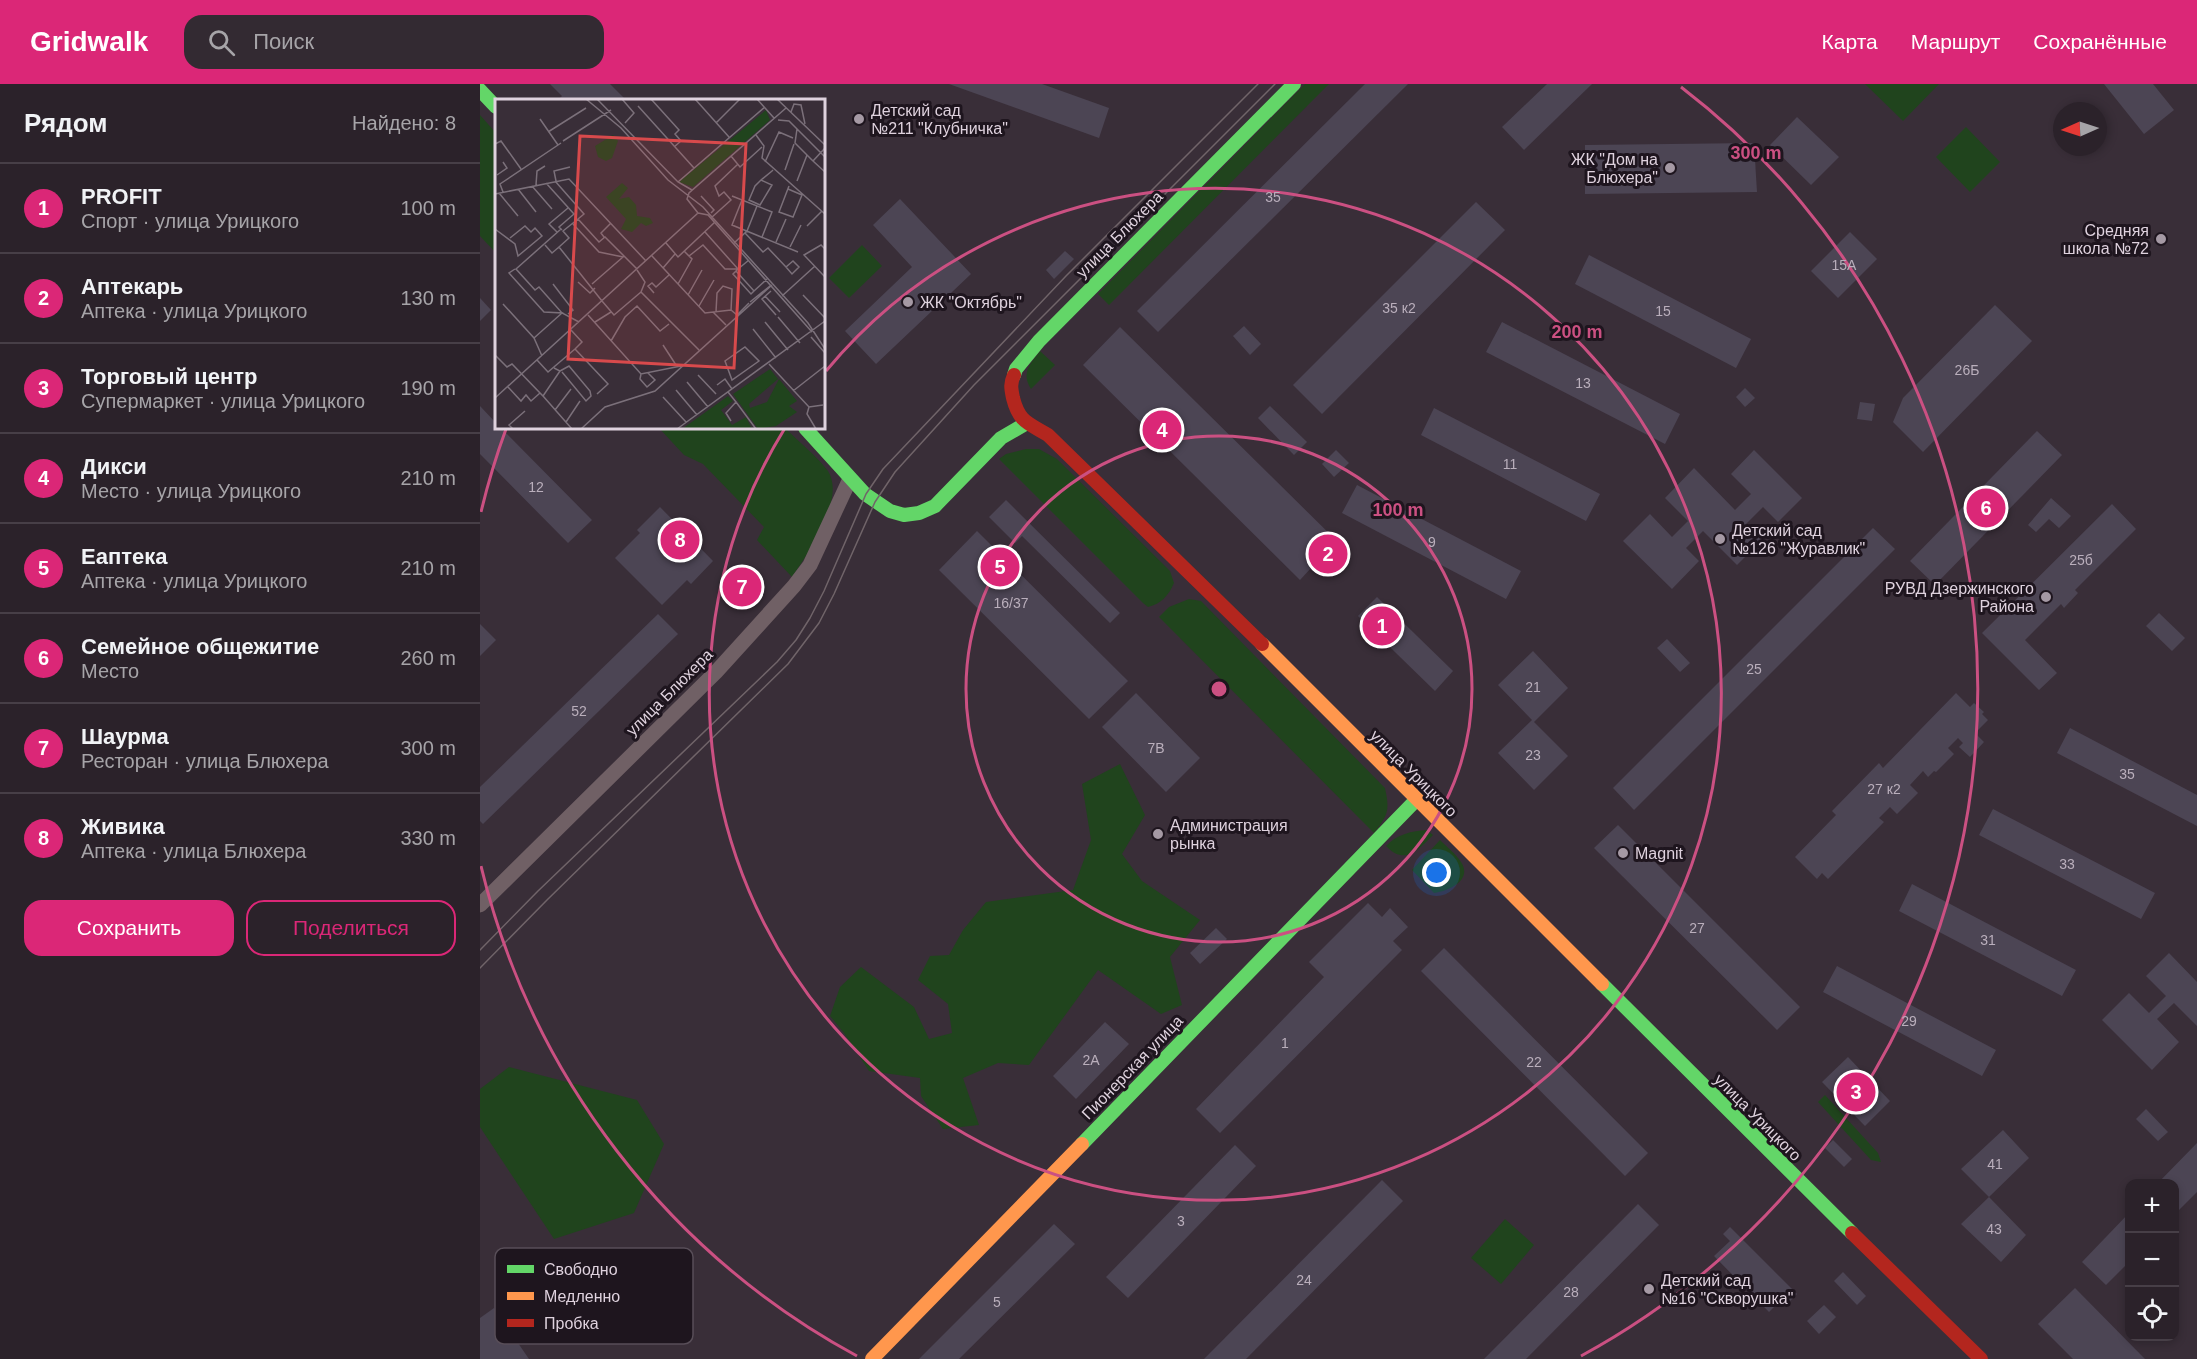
<!DOCTYPE html>
<html lang="ru">
<meta charset="utf-8">
<style>
:root{--surface:#2b222a;--page:#332a32;--text:#f1f3f6;--muted:#a6a4a8;--line:#473f47;--accent:#db2777}
body{margin:0;font-family:Arial,sans-serif;background:var(--page);color:var(--text)}
.controls{position:absolute;right:18px;bottom:18px;display:grid;overflow:hidden;border-radius:12px;box-shadow:0 3px 9px #0003}
.controls button{width:54px;height:54px;display:grid;place-items:center;padding:0;border:0;border-bottom:2px solid var(--line);background:var(--surface);color:var(--text);font:30px sans-serif}
.compass{position:absolute;left:1573px;top:18px;width:54px;height:54px;border-radius:50%;background:var(--surface);box-shadow:0 3px 9px #0003;rotate:267deg}
.you{position:absolute;left:957px;top:789px;width:21px;height:21px;margin:-15px;border:4px solid #fff;border-radius:50%;background:#1a73e8;box-shadow:0 0 0 9px #1a73e833}
.badge{display:grid;place-items:center;width:39px;height:39px;border-radius:50%;background:var(--accent);color:#fff;font-size:20px;font-weight:700}
.pin{position:absolute;translate:-50% -50%;border:3px solid #fff;box-shadow:0 2px 6px #0006}
.list{margin:0;padding:0;list-style:none}
h2{display:flex;justify-content:space-between;align-items:center;height:78px;margin:0;padding:0 24px;font-size:26px}
h2 small{font-size:20px;font-weight:400;color:var(--muted)}
.list li{display:grid;grid-template-columns:39px 1fr auto;gap:18px;align-items:center;box-sizing:border-box;height:90px;padding:0 24px;border-top:2px solid var(--line)}
.list b{display:block;font-size:22px;white-space:nowrap}
.list p{margin:0;font-size:20px;white-space:nowrap;color:var(--muted)}
.list em{font-size:20px;font-style:normal;color:var(--muted)}
.actions{display:flex;gap:12px;padding:18px 24px}
.actions a{flex:1;padding:14px 0;border:2px solid var(--accent);border-radius:18px;text-align:center;font-size:21px;color:var(--accent)}
.actions .main{background:var(--accent);color:#fff}
.icon{flex:none;width:33px;height:33px;fill:none;stroke:currentColor;stroke-width:2;stroke-linecap:round;stroke-linejoin:round}
.map{position:relative;flex:none;width:1717px;height:1275px;overflow:hidden}
header{display:flex;align-items:center;gap:36px;box-sizing:border-box;height:84px;padding:0 30px;background:var(--accent);color:#fff}
header strong{font-size:28px}
nav{display:flex;gap:33px;margin-inline-start:auto;font-size:21px}
.search{width:420px;height:54px;background:var(--page);display:flex;align-items:center;gap:15px;box-sizing:border-box;padding:0 21px;border-radius:18px;color:var(--muted);font-size:22px}
main{display:flex}
aside{flex:1;background:var(--surface)}
.map>svg:first-child{display:block}
.green{fill:#20441d}
.building{fill:#4c4554}
.lines{fill:none;stroke-linecap:round;stroke-linejoin:round}
.street{stroke:#706065;stroke-width:15}
.fast{stroke:#63d668;stroke-width:14}
.slow{stroke:#ff974d;stroke-width:14}
.jam{stroke:#b3261e;stroke-width:14}
.tram{stroke:#706469;stroke-width:1.5}
.ring{fill:none;stroke:#cb5082;stroke-width:3}
.poi-dot{fill:#a599a4;stroke:#1e151e;stroke-width:2}
.labels{text-anchor:middle;stroke-width:6;stroke-linejoin:round;paint-order:stroke}
.number-label{font-size:14px;fill:#baafbc}
.poi-label{font-size:16px;fill:#dfd2de;stroke:#1e151e;text-anchor:start}
.street-label{font-size:16px;fill:#dfd2de;stroke:#1e151e}
.inset-road{fill:none;stroke:#7b707a;stroke-width:1.5}
.view{fill:#d84a4c;fill-opacity:0.15;stroke:#d84a4c;stroke-width:3}
.inset-edge{fill:none;stroke:#dfd2de;stroke-width:3}
.key{fill:#1e151e;stroke:#584e58;stroke-width:1.5}
.key-label{font-size:16px;fill:#dfd2de}
.centre{fill:#cb5082;stroke:#1e151e;stroke-width:3}
.ring-label{font-size:18px;text-anchor:middle;font-weight:bold;fill:#cb5082;stroke:#1e151e;stroke-width:6;stroke-linejoin:round;paint-order:stroke}
</style>
<header>
<strong>Gridwalk</strong>
<div class="search"><svg class="icon" aria-label="search" viewBox="0 0 24 24"><circle cx="10" cy="10" r="6"/><path d="M15 15l6 6"/></svg>Поиск</div>
<nav><a>Карта</a><a>Маршрут</a><a>Сохранённые</a></nav>
</header>
<main>
<aside>
<h2>Рядом<small>Найдено: 8</small></h2>
<ul class="list">
<li><span class="badge">1</span><div><b>PROFIT</b><p>Спорт · улица Урицкого</p></div><em>100 m</em></li>
<li><span class="badge">2</span><div><b>Аптекарь</b><p>Аптека · улица Урицкого</p></div><em>130 m</em></li>
<li><span class="badge">3</span><div><b>Торговый центр</b><p>Супермаркет · улица Урицкого</p></div><em>190 m</em></li>
<li><span class="badge">4</span><div><b>Дикси</b><p>Место · улица Урицкого</p></div><em>210 m</em></li>
<li><span class="badge">5</span><div><b>Еаптека</b><p>Аптека · улица Урицкого</p></div><em>210 m</em></li>
<li><span class="badge">6</span><div><b>Семейное общежитие</b><p>Место</p></div><em>260 m</em></li>
<li><span class="badge">7</span><div><b>Шаурма</b><p>Ресторан · улица Блюхера</p></div><em>300 m</em></li>
<li><span class="badge">8</span><div><b>Живика</b><p>Аптека · улица Блюхера</p></div><em>330 m</em></li>
</ul>
<div class="actions"><a class="main">Сохранить</a><a>Поделиться</a></div>
</aside>
<div class="map">
<svg width="1717" height="1275" viewBox="0 0 1717 1275">
<rect width="100%" height="100%" fill="#392e38"/>
<!-- green -->
<g class="green">
<path d="M825,0H849L629,221L618,210Z"/>
<path d="M1385,0H1459L1423,37Z"/>
<path d="M0,31L16,49V169L0,152Z"/>
<path d="M1486,43L1520,78L1490,108L1456,73Z"/>
<path d="M382,161L402,182L369,214L349,194Z"/>
<path d="M560,267L575,281L551,305C541,288 550,281 560,267Z"/>
<path d="M179,344H305C317,356 339,374 348,387C366,415 328,470 312,493L277,456L284,443L223,380L204,371Z"/>
<path d="M546,365H559L577,375L690,487L694,499C689,511 681,520 668,523L663,519L519,375L526,370Z"/>
<path d="M709,515L721,517L905,704C910,727 908,731 894,749L679,533L689,523Z"/>
<path d="M640,680L665,731L642,770L662,797L720,836L690,873L702,921L681,930L618,886L549,981L518,979L483,994L499,1041L463,1045L441,1012L440,994L389,987L364,949L350,932L360,903L381,883L434,923L449,955L472,949L468,920L438,896L450,872L469,871L483,846L506,818L593,806L611,756L602,700Z"/>
<path d="M947,746L953,751C938,766 925,782 906,762C917,750 932,747 947,746Z"/>
<path d="M960,756C967,763 976,770 981,778C993,796 969,807 954,809L932,786Z"/>
<path d="M29,983L157,1016L184,1060L154,1129L74,1155L0,1043V1005Z"/>
<path d="M1345,1011L1398,1069L1401,1078L1391,1076L1338,1018Z"/>
<path d="M1025,1135L1054,1161L1021,1200L991,1174Z"/>
</g>
<!-- building -->
<g class="building">
<path d="M70,0H130L146,16H78L82,12Z"/>
<path d="M469,0H562L629,24L619,54Z"/>
<path d="M885,0H928L678,248L657,227Z"/>
<path d="M1067,0H1112L1044,66L1022,43Z"/>
<path d="M1624,0H1673L1694,26L1664,50Z"/>
<path d="M1317,33L1359,73L1331,101L1290,61Z"/>
<path d="M1274,59L1277,108L1105,110V61Z"/>
<path d="M420,115L491,190L396,280L365,247L432,183L393,141Z"/>
<path d="M996,118L1025,146L842,330L813,301Z"/>
<path d="M1370,148L1397,175L1358,214L1331,187Z"/>
<path d="M585,167L594,175L574,195L566,186Z"/>
<path d="M1109,171L1271,255L1256,284L1095,200Z"/>
<path d="M0,214L11,226L0,237Z"/>
<path d="M1515,221L1552,257L1443,368L1413,338L1423,314Z"/>
<path d="M1022,238L1200,330L1185,360L1006,268Z"/>
<path d="M764,242L781,260L770,271L753,252Z"/>
<path d="M640,243L868,468L843,493L832,483L820,496L603,281Z"/>
<path d="M1265,304L1275,314L1265,323L1256,313Z"/>
<path d="M1380,318L1395,320L1392,337L1377,335Z"/>
<path d="M0,322L16,339V344H21L112,436L88,459L0,370Z"/>
<path d="M790,322L827,358L814,371L778,334Z"/>
<path d="M954,324L1120,410L1106,437L941,351Z"/>
<path d="M1557,347L1582,371L1455,501L1430,477Z"/>
<path d="M856,366L869,379L854,393L842,380Z"/>
<path d="M1274,366L1322,414L1298,438L1283,423L1266,440L1282,456L1257,481L1223,447L1206,464L1219,477L1192,505L1143,457L1170,430L1192,453L1208,437L1185,414L1214,384L1255,426L1271,410L1251,390Z"/>
<path d="M877,401L1041,487L1026,515L862,429Z"/>
<path d="M1571,414L1591,432L1579,444L1569,435L1556,448L1548,441Z"/>
<path d="M526,416L640,529L630,539L542,452L535,459L509,433Z"/>
<path d="M1632,420L1656,445L1595,506L1598,509L1584,524L1581,520L1545,556L1577,589L1559,606L1502,549Z"/>
<path d="M180,423L233,477L211,500L207,496L182,521L135,474L160,449L157,446Z"/>
<path d="M1393,444L1415,465L1154,726L1133,704Z"/>
<path d="M497,447L648,597L609,635L459,486Z"/>
<path d="M897,513L973,587L955,607L878,532Z"/>
<path d="M1679,529L1705,554L1692,567L1666,542Z"/>
<path d="M178,530L198,550L3,740L0,737V703Z"/>
<path d="M0,540L16,556L0,572Z"/>
<path d="M1187,555L1210,579L1200,588L1177,564Z"/>
<path d="M1053,567L1088,604L1054,638L1088,672L1054,706L1018,669L1052,636L1018,601Z"/>
<path d="M656,609L720,674L686,708L622,643Z"/>
<path d="M1476,609L1490,623L1494,619L1504,628L1502,630L1508,636L1495,649L1504,658L1490,673L1479,663L1483,659L1478,654L1468,664L1474,670L1456,688L1454,687L1448,693L1443,687L1430,701L1438,709L1417,730L1410,723L1399,734L1404,738L1348,795L1342,789L1337,795L1315,773L1356,731L1352,727L1399,679L1403,684Z"/>
<path d="M1590,644L1717,711V742L1577,669Z"/>
<path d="M1513,725L1675,809L1661,835L1499,751Z"/>
<path d="M1138,741L1320,923L1297,946L1114,764Z"/>
<path d="M1432,800L1596,886L1582,912L1419,827Z"/>
<path d="M888,819L902,833L910,824L928,843L913,857L922,866L740,1049L716,1025L844,893L829,878Z"/>
<path d="M736,844L747,855L720,880L710,869Z"/>
<path d="M964,864L1168,1069L1145,1092L941,887Z"/>
<path d="M1689,869L1717,898V942L1694,919L1677,935L1699,958L1672,986L1622,936L1649,909L1669,929L1686,912L1666,892Z"/>
<path d="M1357,882L1516,966L1502,992L1343,908Z"/>
<path d="M625,938L649,960L596,1015L573,992Z"/>
<path d="M1368,973L1410,1017L1385,1042L1342,998Z"/>
<path d="M1666,1025L1688,1048L1678,1057L1656,1035Z"/>
<path d="M1523,1046L1549,1074L1509,1113L1481,1085Z"/>
<path d="M1353,1056L1372,1075L1364,1083L1345,1064Z"/>
<path d="M1717,1059V1108L1694,1131V1100H1677Z"/>
<path d="M755,1061L776,1082L648,1214L626,1193Z"/>
<path d="M902,1096L923,1117L766,1275H724Z"/>
<path d="M1509,1113L1546,1151L1521,1178L1481,1140Z"/>
<path d="M1158,1120L1179,1141L1046,1275H1004Z"/>
<path d="M1650,1128V1177L1626,1201L1602,1178Z"/>
<path d="M574,1140L595,1160L479,1275H439Z"/>
<path d="M1250,1143L1317,1210L1310,1217L1305,1212L1289,1228L1234,1172L1250,1157L1243,1150Z"/>
<path d="M1363,1188L1386,1212L1377,1221L1354,1197Z"/>
<path d="M1595,1204L1665,1275H1593L1558,1240Z"/>
<path d="M1344,1221L1356,1233L1339,1250L1327,1237Z"/>
<path d="M14,1224L49,1275H0V1234Z"/>
</g>
<g class="lines">
<!-- street -->
<path class="street" d="M0,821L236,588L314,502L330,481L370,395"/>
<!-- fast -->
<g class="fast">
<path d="M0,6L16,23"/>
<path d="M534,291L536,285L559,257L814,0"/>
<path d="M325,344L385,410L410,427L424,431L439,429L455,422L521,354L547,339"/>
<path d="M1122,900L1372,1149"/>
<path d="M602,1060L937,715"/>
</g>
<!-- slow -->
<g class="slow">
<path d="M782,560L1122,900"/>
<path d="M392,1275L602,1060"/>
</g>
<!-- jam -->
<g class="jam">
<path d="M534,291C530,300 531,304 533,314C539,338 548,339 568,351L782,560"/>
<path d="M1372,1149L1501,1275"/>
</g>
<!-- tram -->
<g class="tram">
<path d="M0,866L58,807L297,578L316,556L330,534L344,507L386,410L403,385L586,192L778,0"/>
<path d="M0,884L67,816L308,580L339,539L354,510L395,418L415,388L494,301L795,0"/>
</g>
</g>
<!-- distance rings -->
<g class="ring">
<circle cx="739" cy="605" r="253"/>
<path d="M346 287A506 506 0 1 1 305 344"/>
<path d="M377 1272A759 759 0 0 1 1 782M1 428A759 759 0 0 1 26 345M1201 3A759 759 0 0 1 1101 1272"/>
</g>
<!-- markers -->
<g class="poi-dot">
<circle cx="379" cy="35" r="6"/>
<circle cx="1190" cy="84" r="6"/>
<circle cx="1681" cy="155" r="6"/>
<circle cx="428" cy="218" r="6"/>
<circle cx="1240" cy="455" r="6"/>
<circle cx="1566" cy="513" r="6"/>
<circle cx="678" cy="750" r="6"/>
<circle cx="1143" cy="769" r="6"/>
<circle cx="1169" cy="1205" r="6"/>
</g>
<g class="labels">
<!-- number labels -->
<g class="number-label">
<text x="793" y="118">35</text>
<text x="1364" y="186">15А</text>
<text x="919" y="229">35 к2</text>
<text x="1183" y="232">15</text>
<text x="1487" y="291">26Б</text>
<text x="1103" y="304">13</text>
<text x="1030" y="385">11</text>
<text x="56" y="408">12</text>
<text x="952" y="463">9</text>
<text x="1601" y="481">25б</text>
<text x="531" y="524">16/37</text>
<text x="1274" y="590">25</text>
<text x="1053" y="608">21</text>
<text x="99" y="632">52</text>
<text x="676" y="669">7В</text>
<text x="1053" y="676">23</text>
<text x="1647" y="695">35</text>
<text x="1404" y="710">27 к2</text>
<text x="1587" y="785">33</text>
<text x="1217" y="849">27</text>
<text x="1508" y="861">31</text>
<text x="1429" y="942">29</text>
<text x="805" y="964">1</text>
<text x="611" y="981">2А</text>
<text x="1054" y="983">22</text>
<text x="1515" y="1085">41</text>
<text x="701" y="1142">3</text>
<text x="1514" y="1150">43</text>
<text x="824" y="1201">24</text>
<text x="1091" y="1213">28</text>
<text x="517" y="1223">5</text>
</g>
<!-- poi labels -->
<g class="poi-label">
<text x="391" y="32">Детский сад<tspan x="391" dy="18">№211 "Клубничка"</tspan></text>
<text x="1178" y="81" text-anchor="end">ЖК "Дом на<tspan x="1178" dy="18">Блюхера"</tspan></text>
<text x="1669" y="152" text-anchor="end">Средняя<tspan x="1669" dy="18">школа №72</tspan></text>
<text x="440" y="224">ЖК "Октябрь"</text>
<text x="1252" y="452">Детский сад<tspan x="1252" dy="18">№126 "Журавлик"</tspan></text>
<text x="1554" y="510" text-anchor="end">РУВД Дзержинского<tspan x="1554" dy="18">Района</tspan></text>
<text x="690" y="747">Администрация<tspan x="690" dy="18">рынка</tspan></text>
<text x="1155" y="775">Magnit</text>
<text x="1181" y="1202">Детский сад<tspan x="1181" dy="18">№16 "Скворушка"</tspan></text>
</g>
<!-- street labels -->
<g class="street-label">
<text transform="translate(639 150) rotate(-45)" y="6">улица Блюхера</text>
<text transform="translate(189 608) rotate(-45)" y="6">улица Блюхера</text>
<text transform="translate(934 689) rotate(45)" y="6">улица Урицкого</text>
<text transform="translate(652 983) rotate(-46)" y="6">Пионерская улица</text>
<text transform="translate(1278 1033) rotate(45)" y="6">улица Урицкого</text>
</g>
</g>
<!-- overview -->
<g transform="translate(15 15)">
<rect width="330" height="330" fill="#392e38"/>
<path d="M271,11L275,21L198,88L184,83ZM118,36L123,42L117,59L111,62L103,58L100,47ZM127,84L133,89L124,100L134,98L141,106L142,117L155,119L158,124L151,127L146,124L137,133L126,130L131,120L111,98ZM275,270L283,280L254,305L255,309L272,303L284,280L302,302L294,307L302,313L281,327L263,330L238,295ZM233,297L238,302L226,311L237,326L251,318L257,330H187Z" fill="#20441d"/>
<path class="inset-road" d="M91,0L126,29L173,81L208,108L313,224L330,250M102,0L183,83L197,91M127,0L139,14L130,24M156,0L184,31L180,35L186,42L179,48M200,0L234,38M262,0L279,19M282,0L330,46M143,7L199,69M296,13L299,5L306,6L310,25M45,20L63,46M283,21L294,22L330,58M221,24L245,0M302,30L300,44L318,62M53,33L91,9M261,36L269,47L267,59L330,115M68,42L116,11M0,45L6,42L26,70M330,49L318,62L330,73M236,57L245,68L267,48M270,63L284,33L298,39M290,71L299,45M2,76L12,69L8,63M266,81L277,86L265,106L254,101L260,87L266,81L277,72L278,71M60,82L89,115L83,120L104,143L110,138L142,170M61,82L59,72L75,68M302,82L312,56M183,83L270,8M51,84L79,115L64,128L67,131M41,86L42,72L50,67M37,87L57,110M23,90L41,113M293,90L307,96L298,118L284,113L294,87M8,93L5,85L66,44M4,94L23,117M0,95L74,80L151,162M206,97L219,111L216,114M237,97L277,113L267,138M247,101L237,126L303,153M203,114L213,116L317,233M203,114L192,100L194,94L291,9M216,119L236,101L229,93L224,97L220,87L243,65M83,120L68,132L74,139L64,148L107,202L119,216L146,193M78,125L104,153L128,158L97,185M312,127L327,112M0,130L20,145L23,157L47,137L40,129L36,133L30,127L15,139M66,130L21,170L40,191L44,188L67,214L84,223M62,133L54,125L73,109M210,133L243,170L254,161M250,134L268,153L273,149L291,168L298,162L304,168L297,175L291,168M109,138L106,134L116,124M281,143L291,120M171,144L183,158L220,123M239,144L252,132L262,107M50,146L57,154L64,148M295,148L306,126M330,150L326,146L309,156L330,178M157,157L210,214L236,211L242,216L254,204M194,157L208,146L230,170H243L241,172L259,192L272,180M168,169L180,155M20,170L14,174L49,213L67,214L39,239M142,171L150,183L146,193L204,251M241,172L238,175L256,195L259,192M83,183L95,194L100,189M58,185L78,211L73,215M183,185L197,160L189,152M276,192L267,200L281,216M159,194L153,187L157,184L161,188L174,176M193,196L207,171M308,196L330,219M270,197L285,213M287,197L320,167M255,203L275,187M8,205L39,239L47,257M204,207L219,181M218,213L231,226M221,213L222,194L228,187L237,190L236,212M93,216L146,275L186,267M283,218L305,244M100,223L116,213M270,223L293,251M258,230L281,259M316,238L330,254M116,242L130,218L142,207L165,232L174,225M168,246L181,266M250,248L264,262L237,281L230,262ZM80,250L113,285L102,295M0,256L12,268L17,265L48,297L65,272L59,269M42,261L53,273L80,250L87,243L76,231M274,265L314,308L328,306M65,272L74,267L95,292L96,297L91,302L67,273M146,275L145,280L152,288L160,281L153,274M203,276L221,295M192,283L213,308M222,286L230,280L237,290M13,288L26,302L31,296L36,302L45,294M181,291L202,316M298,292L330,267M233,293L241,303L231,314L236,322M48,297L77,330M168,298L191,323M0,299L203,114M241,303L261,330M314,308L312,315L321,330M60,311L76,290M71,323L85,302M18,330L14,326L30,312M86,330L110,308L160,292L277,186M182,330L330,222"/>
<path class="view" d="M85,37L251,45L239,269L73,260Z"/>
<rect width="330" height="330" class="inset-edge"/>
</g>
<!-- legend -->
<rect x="15" y="1164" width="198" height="96" rx="9" class="key"/>
<rect x="27" y="1181" width="27" height="8" fill="#63d668"/>
<rect x="27" y="1208" width="27" height="8" fill="#ff974d"/>
<rect x="27" y="1235" width="27" height="8" fill="#b3261e"/>
<g class="key-label">
<text x="64" y="1191">Свободно</text>
<text x="64" y="1218">Медленно</text>
<text x="64" y="1245">Пробка</text>
</g>
<circle cx="739" cy="605" r="9" class="centre"/>
<g class="ring-label">
<text x="1276" y="75">300 m</text>
<text x="1097" y="254">200 m</text>
<text x="918" y="432">100 m</text>
</g>
</svg>
<div class="controls">
<button>+</button>
<button>−</button>
<button><svg class="icon" aria-label="locate" viewBox="0 0 24 24"><circle cx="12" cy="12" r="6"/><path d="M12 2v4M12 18v4M2 12h4M18 12h4"/></svg></button>
</div>
<svg class="compass" viewBox="-18 -18 36 36"><path d="M0-13l5 13h-10z" fill="#e53935"/><path d="M0 13l5-13h-10z" fill="#a6a4a8"/></svg>
<div class="you"></div>
<div class="pin badge" style="left:902px;top:542px">1</div>
<div class="pin badge" style="left:848px;top:470px">2</div>
<div class="pin badge" style="left:1376px;top:1008px">3</div>
<div class="pin badge" style="left:682px;top:346px">4</div>
<div class="pin badge" style="left:520px;top:483px">5</div>
<div class="pin badge" style="left:1506px;top:424px">6</div>
<div class="pin badge" style="left:262px;top:503px">7</div>
<div class="pin badge" style="left:200px;top:456px">8</div>
</div>
</main>
